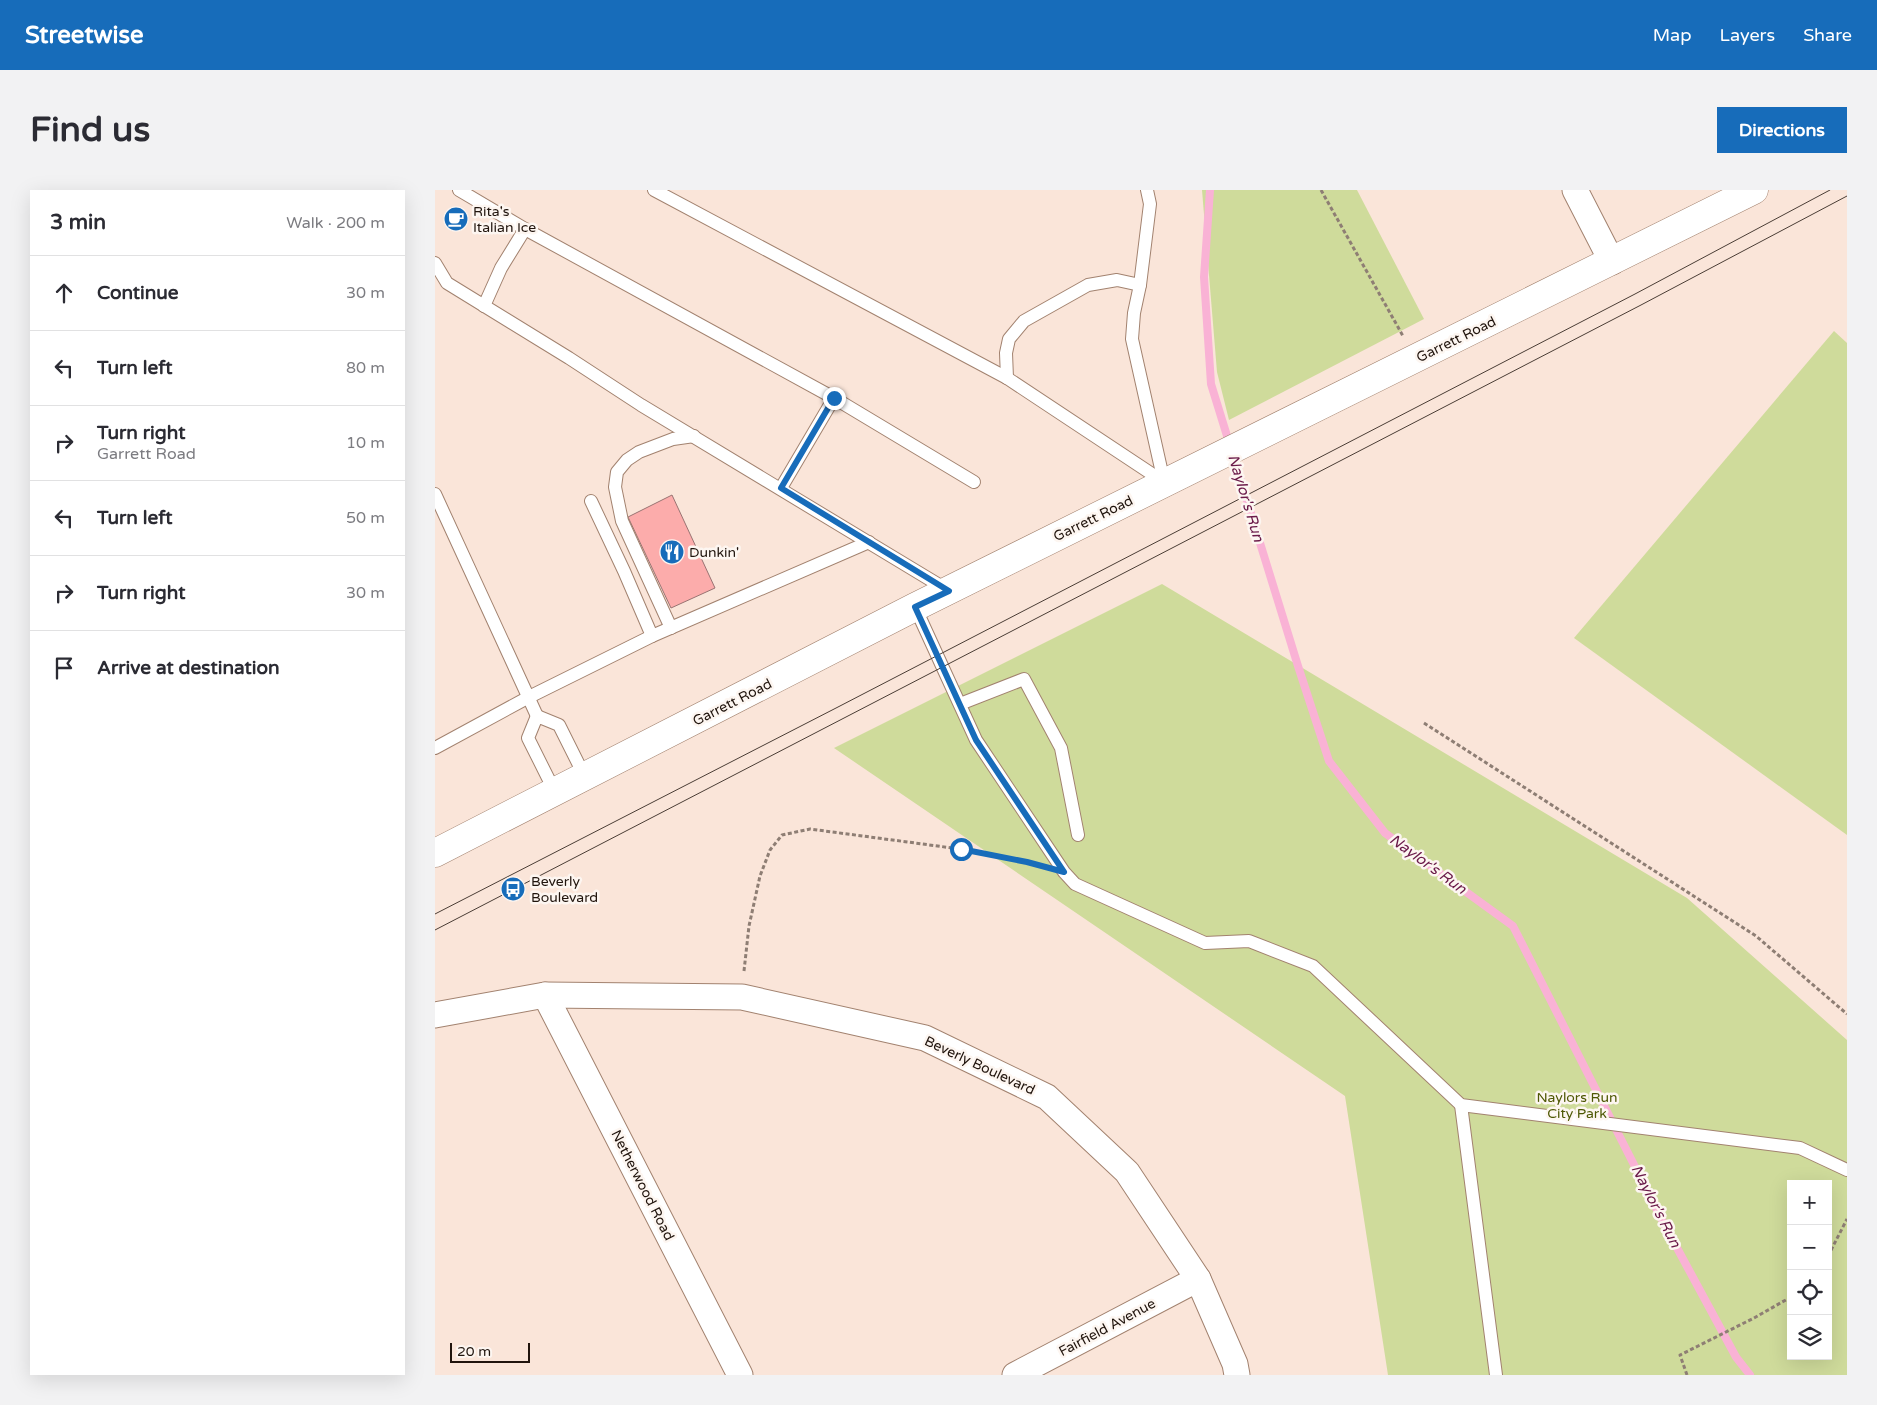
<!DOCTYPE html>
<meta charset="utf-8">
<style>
:root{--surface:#fff;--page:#f2f2f3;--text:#2b2b33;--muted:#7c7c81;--line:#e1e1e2;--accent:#176cba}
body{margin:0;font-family:"Varela Round",sans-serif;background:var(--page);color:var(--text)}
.controls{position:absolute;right:15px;bottom:15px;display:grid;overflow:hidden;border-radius:0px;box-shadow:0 5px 20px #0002}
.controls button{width:45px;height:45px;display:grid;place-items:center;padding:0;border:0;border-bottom:1px solid var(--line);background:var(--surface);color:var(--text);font:25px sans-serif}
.scale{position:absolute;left:15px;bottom:12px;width:80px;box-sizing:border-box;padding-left:5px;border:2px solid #20140d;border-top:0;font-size:14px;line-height:18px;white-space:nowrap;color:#20140d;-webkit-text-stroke:4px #fdf6f1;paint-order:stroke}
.stop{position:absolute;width:15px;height:15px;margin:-11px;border:4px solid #176cba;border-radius:50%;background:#fff}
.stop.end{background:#176cba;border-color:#fff;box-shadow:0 1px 5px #0008}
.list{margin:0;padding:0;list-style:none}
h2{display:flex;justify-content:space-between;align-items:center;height:65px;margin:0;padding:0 20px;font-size:21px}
h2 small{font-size:16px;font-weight:400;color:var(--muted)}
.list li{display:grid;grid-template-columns:32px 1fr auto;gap:15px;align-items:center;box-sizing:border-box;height:75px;padding:0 20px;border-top:1px solid var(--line)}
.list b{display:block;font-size:19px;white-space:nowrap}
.list p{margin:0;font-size:16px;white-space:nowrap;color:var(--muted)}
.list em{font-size:16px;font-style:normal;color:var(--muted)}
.icon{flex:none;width:28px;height:28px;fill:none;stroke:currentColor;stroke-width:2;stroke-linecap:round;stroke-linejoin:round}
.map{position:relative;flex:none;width:1412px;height:1185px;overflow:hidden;border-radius:0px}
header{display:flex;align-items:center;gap:30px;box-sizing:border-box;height:70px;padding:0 25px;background:var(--accent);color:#fff}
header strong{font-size:24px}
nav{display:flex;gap:28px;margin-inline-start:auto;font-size:18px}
.intro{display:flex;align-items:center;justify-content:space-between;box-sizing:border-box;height:120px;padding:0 30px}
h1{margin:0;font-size:35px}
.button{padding:12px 22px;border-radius:0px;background:var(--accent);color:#fff;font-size:18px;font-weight:700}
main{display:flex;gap:30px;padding:0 30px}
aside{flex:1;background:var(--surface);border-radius:0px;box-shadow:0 5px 20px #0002}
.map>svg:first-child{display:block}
.green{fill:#cfdb9b;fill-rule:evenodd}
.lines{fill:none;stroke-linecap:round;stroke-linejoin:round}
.stream{stroke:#f9b2d5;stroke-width:8}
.building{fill:#fcacab;stroke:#997372}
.lane-casing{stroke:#a2826f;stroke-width:14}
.street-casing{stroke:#a2826f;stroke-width:27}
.secondary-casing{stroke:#a2826f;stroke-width:29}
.path{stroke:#8e7e74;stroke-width:3;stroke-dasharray:4 2.5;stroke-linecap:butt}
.lane{stroke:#fff;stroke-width:12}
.street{stroke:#fff;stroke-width:25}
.secondary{stroke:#fff;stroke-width:28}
.tram{stroke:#4a3d35;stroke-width:1}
.route{stroke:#176cba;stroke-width:6}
.labels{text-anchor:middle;stroke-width:5;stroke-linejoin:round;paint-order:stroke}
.poi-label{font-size:14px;fill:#20140d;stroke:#fdf6f1;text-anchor:start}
.street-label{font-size:14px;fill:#20140d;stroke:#fdf6f1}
.park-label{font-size:14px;fill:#4e5804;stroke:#fdf6f1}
.water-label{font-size:15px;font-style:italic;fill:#6a1a49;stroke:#fdf6f1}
</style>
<header>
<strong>Streetwise</strong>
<nav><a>Map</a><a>Layers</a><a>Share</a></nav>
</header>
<div class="intro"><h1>Find us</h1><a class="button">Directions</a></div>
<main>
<aside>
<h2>3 min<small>Walk · 200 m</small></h2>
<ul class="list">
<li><svg class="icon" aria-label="ahead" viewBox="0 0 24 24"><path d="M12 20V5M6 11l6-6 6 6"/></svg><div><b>Continue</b></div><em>30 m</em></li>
<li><svg class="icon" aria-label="left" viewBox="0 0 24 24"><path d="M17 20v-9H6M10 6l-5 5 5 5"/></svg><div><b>Turn left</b></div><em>80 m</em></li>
<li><svg class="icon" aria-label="right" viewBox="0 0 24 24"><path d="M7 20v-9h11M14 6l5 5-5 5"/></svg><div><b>Turn right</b><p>Garrett Road</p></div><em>10 m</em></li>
<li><svg class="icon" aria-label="left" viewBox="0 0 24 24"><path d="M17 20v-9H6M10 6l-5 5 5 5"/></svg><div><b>Turn left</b></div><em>50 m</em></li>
<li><svg class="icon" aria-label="right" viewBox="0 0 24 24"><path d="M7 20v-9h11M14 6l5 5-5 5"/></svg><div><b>Turn right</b></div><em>30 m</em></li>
<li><svg class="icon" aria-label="arrive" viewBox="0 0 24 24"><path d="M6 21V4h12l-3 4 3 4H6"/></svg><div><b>Arrive at destination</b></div></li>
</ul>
</aside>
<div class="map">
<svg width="1412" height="1185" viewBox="0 0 1412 1185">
<rect width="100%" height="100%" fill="#fae5d9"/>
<!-- green -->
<g class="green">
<path d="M767,0H922L989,129L794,230L782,182Z"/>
<path d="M1399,141L1412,153V645L1139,448Z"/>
<path d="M727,394L1252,708L1412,850V1185H953L910,906L399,558ZM1356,994H1393V1166H1356Z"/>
</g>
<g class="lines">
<!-- stream -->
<path class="stream" d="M775,0L769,87L776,194L863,476L894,571L950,643L1078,736L1228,1032L1301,1167L1315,1185"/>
</g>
<!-- building -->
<path class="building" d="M237,305L280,398L236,418L193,327Z"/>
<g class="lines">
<defs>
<g id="lane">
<path d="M24,0L90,39L399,208"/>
<path d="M219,0L572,188L729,292"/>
<path d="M712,0L715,14L705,95L699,123L697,149L729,292"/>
<path d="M0,73L12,93L134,168L206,215L514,401"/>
<path d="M49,116L66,78L90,39"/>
<path d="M572,188L571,163L574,149L589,131L653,95L682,90L705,95"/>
<path d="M346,298L399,208L539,292"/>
<path d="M0,304L102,526"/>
<path d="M156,311L189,381L217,446"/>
<path d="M480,417L541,550L629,682L640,694L770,753L814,751L878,776L1026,915L1365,958L1412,980"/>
<path d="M236,438L187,331L180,297L182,282L192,270L204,262L238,249L259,246"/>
<path d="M525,514L589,489L626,558L643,645"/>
<path d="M0,558L94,507L217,446L434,352"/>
<path d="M120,602L93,548L102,526L124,535L150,587"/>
<path d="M1026,915L1061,1185"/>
</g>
<g id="street">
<path d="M1140,0L1177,72"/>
<path d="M110,805L305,1185"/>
<path d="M0,825L110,805L307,807L490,848L612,907L692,982L763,1089L800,1174L802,1185"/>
<path d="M580,1185L763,1089"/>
</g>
<path id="secondary" d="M0,663L480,417L1319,0"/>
</defs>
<!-- lane casing -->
<use href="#lane" class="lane-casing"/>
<!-- street casing -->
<use href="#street" class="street-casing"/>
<!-- secondary casing -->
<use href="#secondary" class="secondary-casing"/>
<!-- path -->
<g class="path">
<path d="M886,0L968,146"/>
<path d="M989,533L1321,746L1412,824"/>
<path d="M309,781L314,736L325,686L335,660L347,645L375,639L525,659L599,673"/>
<path d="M1393,1066L1412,1029"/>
<path d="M1252,1185L1245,1165L1319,1128L1356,1107"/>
</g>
<!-- lane -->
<use href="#lane" class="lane"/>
<!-- street -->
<use href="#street" class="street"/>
<!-- secondary -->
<use href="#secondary" class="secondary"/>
<!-- tram -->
<g class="tram">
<path d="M0,724L403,517L1200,104L1395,0"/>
<path d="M0,740L1206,115L1412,6"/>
</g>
</g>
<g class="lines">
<!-- route -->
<path class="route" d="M399,208L346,298L514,401L480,417L541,550L629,682L592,672L526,659"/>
</g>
<!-- icons -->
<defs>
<symbol id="cafe-disc" viewBox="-11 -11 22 22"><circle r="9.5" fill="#176cba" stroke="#fdf6f1"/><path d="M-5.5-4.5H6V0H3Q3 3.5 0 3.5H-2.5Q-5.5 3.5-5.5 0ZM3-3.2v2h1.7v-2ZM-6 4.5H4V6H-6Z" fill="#fff"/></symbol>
<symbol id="restaurant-disc" viewBox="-11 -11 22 22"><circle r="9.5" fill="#176cba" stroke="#fdf6f1"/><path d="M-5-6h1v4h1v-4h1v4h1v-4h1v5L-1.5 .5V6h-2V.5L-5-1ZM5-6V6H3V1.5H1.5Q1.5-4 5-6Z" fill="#fff"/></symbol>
<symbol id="bus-disc" viewBox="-11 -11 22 22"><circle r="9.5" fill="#176cba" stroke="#fdf6f1"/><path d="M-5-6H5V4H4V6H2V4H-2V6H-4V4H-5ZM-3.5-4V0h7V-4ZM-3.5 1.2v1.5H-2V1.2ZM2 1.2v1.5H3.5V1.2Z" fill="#fff"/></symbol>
</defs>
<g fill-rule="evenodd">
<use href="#cafe-disc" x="7" y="15" width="28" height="28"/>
<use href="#restaurant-disc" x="223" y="348" width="28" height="28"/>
<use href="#bus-disc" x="64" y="685" width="28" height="28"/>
</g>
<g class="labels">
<!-- poi labels -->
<g class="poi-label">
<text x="38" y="26">Rita's<tspan x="38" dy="16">Italian Ice</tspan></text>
<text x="254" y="367">Dunkin'</text>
<text x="96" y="696">Beverly<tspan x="96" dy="16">Boulevard</tspan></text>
</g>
<!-- street labels -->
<g class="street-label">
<text transform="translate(1021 149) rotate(-26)" y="5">Garrett Road</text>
<text transform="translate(658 328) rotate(-26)" y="5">Garrett Road</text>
<text transform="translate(297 512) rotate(-27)" y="5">Garrett Road</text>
<text transform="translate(545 875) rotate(25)" y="5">Beverly Boulevard</text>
<text transform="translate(208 995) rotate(63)" y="5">Netherwood Road</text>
<text transform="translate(672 1137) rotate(-28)" y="5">Fairfield Avenue</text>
</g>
<!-- park labels -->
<g class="park-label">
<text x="1142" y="912">Naylors Run<tspan x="1142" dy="16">City Park</tspan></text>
</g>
<!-- water labels -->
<g class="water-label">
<text transform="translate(811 308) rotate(73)" y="5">Naylor's Run</text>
<text transform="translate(993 674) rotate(36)" y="5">Naylor's Run</text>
<text transform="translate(1221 1016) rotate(63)" y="5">Naylor's Run</text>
</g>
</g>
</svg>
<div class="controls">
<button>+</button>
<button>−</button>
<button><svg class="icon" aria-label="locate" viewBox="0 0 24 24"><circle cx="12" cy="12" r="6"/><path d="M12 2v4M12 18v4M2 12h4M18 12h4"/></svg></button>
<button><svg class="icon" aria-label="layers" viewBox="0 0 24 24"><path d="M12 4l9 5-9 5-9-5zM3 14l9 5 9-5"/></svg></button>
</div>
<div class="scale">20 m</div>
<div class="stop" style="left:526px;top:659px"></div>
<div class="stop end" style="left:399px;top:208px"></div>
</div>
</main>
